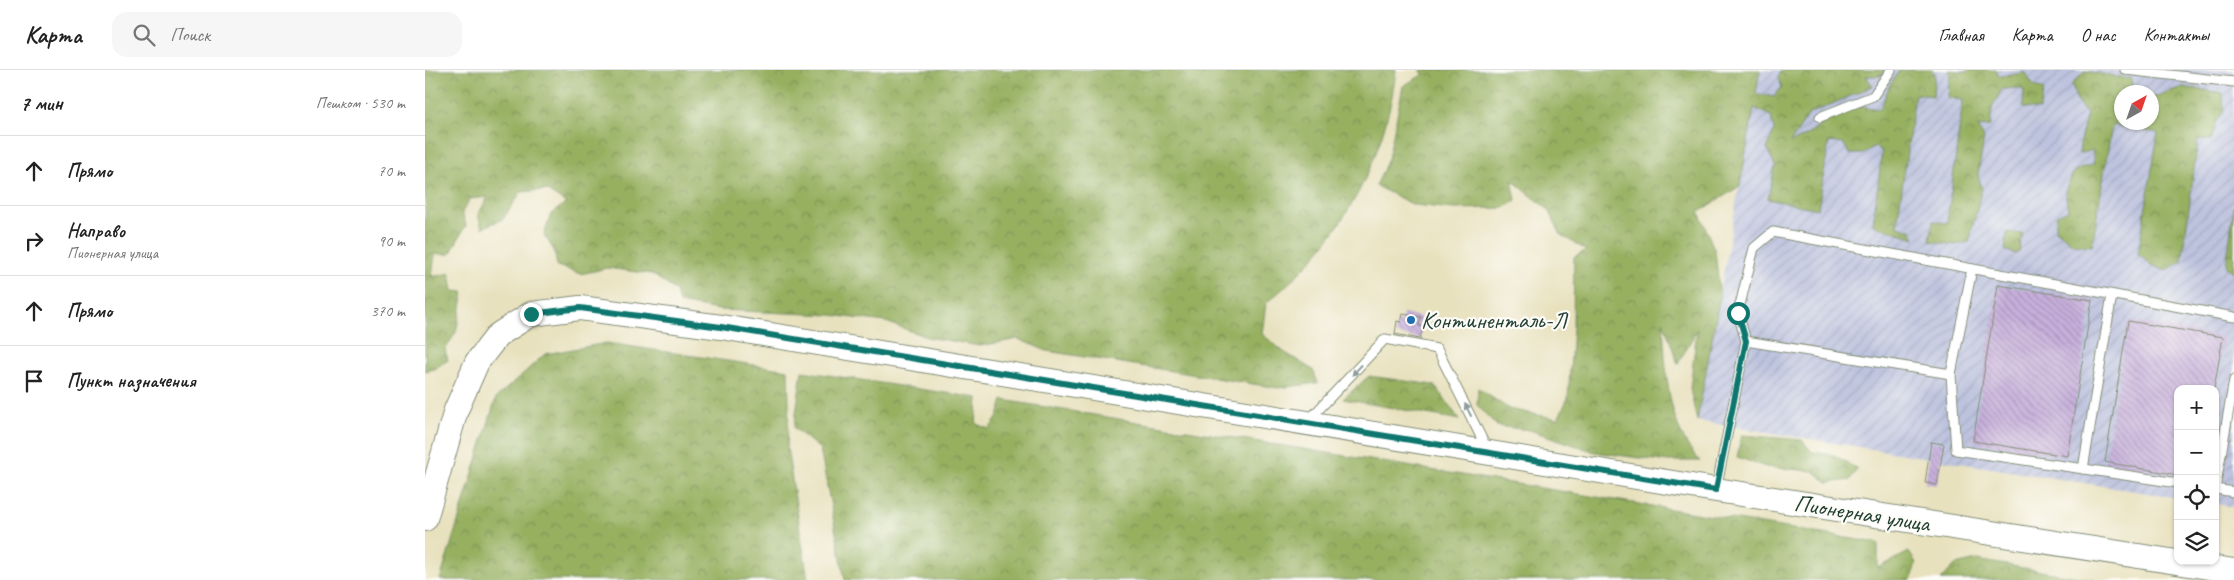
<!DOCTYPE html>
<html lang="ru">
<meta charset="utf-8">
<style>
:root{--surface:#fff;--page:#f6f6f6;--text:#222;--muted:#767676;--line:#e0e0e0}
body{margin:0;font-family:Caveat,sans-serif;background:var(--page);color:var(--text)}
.controls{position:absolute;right:15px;bottom:15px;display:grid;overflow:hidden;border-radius:10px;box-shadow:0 1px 4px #0004}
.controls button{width:45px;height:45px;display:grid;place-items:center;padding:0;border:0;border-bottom:1px solid var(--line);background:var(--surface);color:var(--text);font:25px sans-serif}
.compass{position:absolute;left:1689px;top:15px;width:45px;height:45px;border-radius:50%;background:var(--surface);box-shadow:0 1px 4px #0004;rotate:40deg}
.stop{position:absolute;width:15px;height:15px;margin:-11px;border:4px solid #0f766e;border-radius:50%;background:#fff}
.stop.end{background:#0f766e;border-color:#fff;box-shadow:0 1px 5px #0008}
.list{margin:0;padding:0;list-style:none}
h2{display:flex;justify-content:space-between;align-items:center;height:65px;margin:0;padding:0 20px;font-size:21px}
h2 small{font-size:16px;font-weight:400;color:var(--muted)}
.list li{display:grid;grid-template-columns:32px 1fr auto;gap:15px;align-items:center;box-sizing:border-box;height:70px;padding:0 20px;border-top:1px solid var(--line)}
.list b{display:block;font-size:19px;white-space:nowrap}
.list p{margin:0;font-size:16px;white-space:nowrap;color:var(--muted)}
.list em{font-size:16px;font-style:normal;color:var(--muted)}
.icon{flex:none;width:28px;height:28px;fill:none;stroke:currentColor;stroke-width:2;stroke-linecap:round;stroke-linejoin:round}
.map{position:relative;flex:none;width:1809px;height:510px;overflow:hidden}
header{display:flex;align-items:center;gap:30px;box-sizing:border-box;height:70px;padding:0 25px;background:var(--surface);border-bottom:1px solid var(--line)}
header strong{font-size:24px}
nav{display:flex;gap:28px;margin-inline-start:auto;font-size:18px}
.search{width:350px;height:45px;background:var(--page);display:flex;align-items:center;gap:12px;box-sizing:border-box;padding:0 18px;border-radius:15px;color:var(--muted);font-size:19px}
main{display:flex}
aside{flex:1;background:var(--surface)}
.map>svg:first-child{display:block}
.industrial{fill:url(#industrial-furrows);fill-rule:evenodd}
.forest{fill:url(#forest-crowns);stroke:#5a764a}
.building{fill:url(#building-back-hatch)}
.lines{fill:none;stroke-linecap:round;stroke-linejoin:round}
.service-casing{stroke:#848f79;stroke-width:11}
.secondary-casing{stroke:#848f79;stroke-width:26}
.service{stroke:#fff;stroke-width:9}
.secondary{stroke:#fff;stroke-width:24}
.oneway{fill:#8f9e9a}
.route{stroke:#0f766e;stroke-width:6}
.poi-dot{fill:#1f6fb2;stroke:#fdfcf7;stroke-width:2}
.labels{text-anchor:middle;stroke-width:4.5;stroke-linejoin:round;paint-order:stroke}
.poi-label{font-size:24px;fill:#1f3d34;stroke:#fdfcf7;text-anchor:start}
.street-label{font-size:24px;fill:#1f3d34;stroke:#fdfcf7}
</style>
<header>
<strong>Карта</strong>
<div class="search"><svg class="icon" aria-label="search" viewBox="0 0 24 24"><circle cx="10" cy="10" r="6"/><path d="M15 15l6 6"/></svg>Поиск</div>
<nav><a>Главная</a><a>Карта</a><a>О нас</a><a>Контакты</a></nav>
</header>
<main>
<aside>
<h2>7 мин<small>Пешком · 530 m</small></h2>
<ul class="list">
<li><svg class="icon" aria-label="ahead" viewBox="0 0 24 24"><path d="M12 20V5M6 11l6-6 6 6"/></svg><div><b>Прямо</b></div><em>70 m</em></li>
<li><svg class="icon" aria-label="right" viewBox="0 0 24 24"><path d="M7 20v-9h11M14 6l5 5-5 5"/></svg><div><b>Направо</b><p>Пионерная улица</p></div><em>90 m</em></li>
<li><svg class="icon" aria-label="ahead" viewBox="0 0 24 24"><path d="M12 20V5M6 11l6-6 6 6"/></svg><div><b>Прямо</b></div><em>370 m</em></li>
<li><svg class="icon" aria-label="arrive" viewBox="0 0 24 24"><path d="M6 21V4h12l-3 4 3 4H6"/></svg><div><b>Пункт назначения</b></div></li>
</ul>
</aside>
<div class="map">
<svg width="1809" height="510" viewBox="0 0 1809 510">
<defs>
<pattern id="industrial-furrows" width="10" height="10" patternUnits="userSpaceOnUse" patternTransform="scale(1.25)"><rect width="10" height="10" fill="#bdc3de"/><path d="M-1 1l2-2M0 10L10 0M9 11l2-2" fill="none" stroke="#a2a8bf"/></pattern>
<pattern id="forest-crowns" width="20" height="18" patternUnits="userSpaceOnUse" patternTransform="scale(1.25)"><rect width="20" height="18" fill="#96b061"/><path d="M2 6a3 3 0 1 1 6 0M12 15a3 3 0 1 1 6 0" fill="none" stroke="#7a9051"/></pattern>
<pattern id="building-back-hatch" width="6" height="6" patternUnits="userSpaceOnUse" patternTransform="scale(1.25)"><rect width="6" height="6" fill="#c8b0dc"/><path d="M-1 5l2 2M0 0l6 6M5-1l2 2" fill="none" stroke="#a290b3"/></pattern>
</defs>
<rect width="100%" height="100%" fill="#fdfcf7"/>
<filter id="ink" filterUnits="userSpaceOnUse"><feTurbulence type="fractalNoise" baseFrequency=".02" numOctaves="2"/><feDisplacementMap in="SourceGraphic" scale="10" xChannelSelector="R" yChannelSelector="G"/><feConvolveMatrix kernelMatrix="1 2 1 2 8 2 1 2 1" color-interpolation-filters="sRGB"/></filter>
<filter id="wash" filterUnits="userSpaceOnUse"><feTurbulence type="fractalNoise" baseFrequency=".0096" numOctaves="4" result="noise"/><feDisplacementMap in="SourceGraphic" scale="20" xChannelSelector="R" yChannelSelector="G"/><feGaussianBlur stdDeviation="1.12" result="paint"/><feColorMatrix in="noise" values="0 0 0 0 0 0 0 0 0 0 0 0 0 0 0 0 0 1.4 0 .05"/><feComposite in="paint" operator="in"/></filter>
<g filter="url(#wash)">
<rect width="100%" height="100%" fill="#e8e1be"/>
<!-- industrial -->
<path class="industrial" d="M1335,0H1809V437L1790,434V319H1753V428L1272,351ZM1696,22H1726V52H1696Z"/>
<!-- forest -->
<g class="forest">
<path d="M0,0H971C960,93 914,175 841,233L837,264L859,282L888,300L893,313L853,318L622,281L593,269L555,276L502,267L461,252L406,245L294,240L254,233L251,221L227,204L182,198L156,204L132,196L129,180L119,165L126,144L141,133L121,120L96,122L78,149L57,158L53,145L63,127L45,129L37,142L41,155L25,184H10L7,207L25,203L28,221L39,222L31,262L20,280L23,290L9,299L0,301Z"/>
<path d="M994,0H1335L1331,23L1349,27L1357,17L1353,8L1356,0H1460L1456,6H1441L1448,16L1384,44L1365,73C1390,65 1408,40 1435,37C1441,36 1449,39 1455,39L1465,14L1475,0H1507L1510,4L1508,26L1490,24L1473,147V156L1486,160L1490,168L1448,155L1457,81L1450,77L1438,84H1424L1419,74L1404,72L1393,139L1343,129L1350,96L1342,79L1349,61L1346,46L1329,38L1315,116L1274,142L1290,181L1295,226L1272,351L1265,319L1272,259L1253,294L1238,251C1240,288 1241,335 1259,369C1263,377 1269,384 1275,391H1237L1170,382L1105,360L1072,356L1052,335L1053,318L1084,339L1133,349L1143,328L1148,258L1149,187L1161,180L1136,165L1124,140L1087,110L1091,130L1079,138L1029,139L989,135L951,116L963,89L978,16L999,4Z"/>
<path d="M1525,0L1541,2L1544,0H1571L1574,6L1600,3L1608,15L1619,20L1614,40L1598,38L1599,20L1593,18L1577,19L1567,38L1565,56L1553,57L1559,68L1553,105L1557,119L1544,172L1530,175L1505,171L1508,151L1522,153L1538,30L1523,28Z"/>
<path d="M1660,1L1707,9L1706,22H1696V52L1702,53L1701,57L1687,55L1667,176L1648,174L1630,160L1632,145L1643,140L1640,121L1649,101L1669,94L1667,80L1654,84L1656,67L1662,44L1652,32L1647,14Z"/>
<path d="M1758,17L1798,23L1799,41L1792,51L1786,70L1773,69L1757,191L1741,201L1726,195L1713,184L1733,63L1716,60L1717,53L1726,52L1727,30L1728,27Z"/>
<path d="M1809,136V202L1801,197Z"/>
<path d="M1582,162L1598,164L1594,182L1590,184L1580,180Z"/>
<path d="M182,273L363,300L364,333L362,378L383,510H15L71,328L120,284Z"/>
<path d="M377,301L553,328L551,354L564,359L573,347L578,330L1453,473V498L1484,482L1491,493L1486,510H420L395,379L369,358Z"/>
<path d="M944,306L1009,315L1035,350L918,329Z"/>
<path d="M1317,365L1377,370L1387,382L1409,385L1432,399L1425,410L1403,413L1389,401L1341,397L1312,387Z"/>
<path d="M1552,490L1668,510H1516L1530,495Z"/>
</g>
<g id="blocks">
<!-- building -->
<g class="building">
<path d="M1573,215L1667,230L1642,386L1548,371Z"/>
<path d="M978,244L996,247L994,256H998L995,269L970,264L972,251L976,252Z"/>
<path d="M1703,251L1798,267L1789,319H1753V405L1680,392Z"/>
<path d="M1506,372L1519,374L1512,415L1500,413Z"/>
</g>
</g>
</g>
<g filter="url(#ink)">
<use href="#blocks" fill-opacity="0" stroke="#848f79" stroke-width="1"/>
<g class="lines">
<defs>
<g id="service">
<path d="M1700,0L1809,12"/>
<path d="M1395,47L1448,26L1466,0"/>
<path d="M1547,199L1526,304L1531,380L1753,413"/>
<path d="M1321,271L1526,304"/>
<path d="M883,351L960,269L1012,279L1062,379"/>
<path d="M1658,399L1687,225"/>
<path d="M1790,419L1809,310"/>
<path d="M1790,419L1809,422"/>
<path d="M1291,420L1321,271L1313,243L1329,178L1348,162L1809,247"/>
</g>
<path id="secondary" d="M0,449L31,340L52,292L73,265L106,244L155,238L296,257L1291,420L1809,501"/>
</defs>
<!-- service casing -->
<use href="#service" class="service-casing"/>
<!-- secondary casing -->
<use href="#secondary" class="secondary-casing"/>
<!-- service -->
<use href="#service" class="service"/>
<!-- secondary -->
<use href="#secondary" class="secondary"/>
</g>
<!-- one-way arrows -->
<defs><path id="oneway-solid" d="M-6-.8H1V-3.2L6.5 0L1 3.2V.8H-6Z" transform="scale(1.25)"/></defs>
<g class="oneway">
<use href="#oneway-solid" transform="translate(932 300) rotate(133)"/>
<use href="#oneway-solid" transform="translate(1043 340) rotate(-117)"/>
</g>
</g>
<g class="lines" filter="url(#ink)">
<!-- route -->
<path class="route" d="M106,244L155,238L296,257L1291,420L1321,271L1313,243"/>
</g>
<!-- markers -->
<circle class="poi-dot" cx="986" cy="250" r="5"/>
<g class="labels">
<!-- poi labels -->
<g class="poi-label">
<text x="996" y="258">Континенталь-Л</text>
</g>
<!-- street labels -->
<g class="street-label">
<text transform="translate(1437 443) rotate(9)" y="8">Пионерная улица</text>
</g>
</g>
</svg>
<div class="controls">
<button>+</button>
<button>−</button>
<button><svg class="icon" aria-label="locate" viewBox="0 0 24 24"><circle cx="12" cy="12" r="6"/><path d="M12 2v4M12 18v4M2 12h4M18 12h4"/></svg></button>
<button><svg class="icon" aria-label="layers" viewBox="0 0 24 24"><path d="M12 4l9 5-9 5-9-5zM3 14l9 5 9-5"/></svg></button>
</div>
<svg class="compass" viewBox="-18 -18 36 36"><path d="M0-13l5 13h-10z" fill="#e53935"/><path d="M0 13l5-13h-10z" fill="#767676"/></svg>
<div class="stop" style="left:1313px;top:243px"></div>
<div class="stop end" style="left:106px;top:244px"></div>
</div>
</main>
